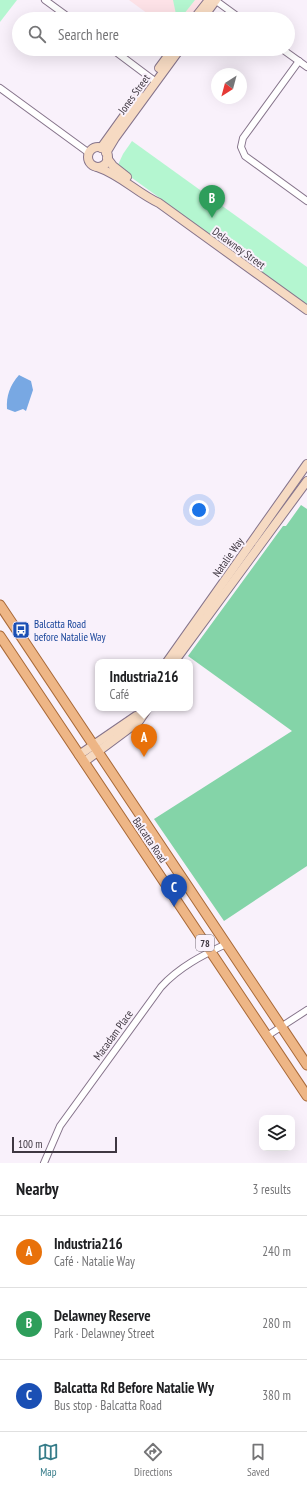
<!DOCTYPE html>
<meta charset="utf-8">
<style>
:root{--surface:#fff;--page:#f2f2f2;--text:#202124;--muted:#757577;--line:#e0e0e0;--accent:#367c89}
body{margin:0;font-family:"PT Sans Narrow",sans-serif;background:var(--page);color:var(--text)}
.controls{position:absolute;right:12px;bottom:12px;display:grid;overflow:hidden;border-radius:8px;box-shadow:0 4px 16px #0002}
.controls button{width:36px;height:36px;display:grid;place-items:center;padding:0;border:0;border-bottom:1px solid var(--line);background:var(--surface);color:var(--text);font:20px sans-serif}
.compass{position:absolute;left:211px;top:68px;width:36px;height:36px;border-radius:50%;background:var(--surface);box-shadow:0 4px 16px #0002;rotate:216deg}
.scale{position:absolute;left:12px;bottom:10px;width:105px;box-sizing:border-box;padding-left:4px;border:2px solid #3f3741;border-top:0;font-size:11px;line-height:14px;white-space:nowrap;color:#3f3741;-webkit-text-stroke:3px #f9f1fb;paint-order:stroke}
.you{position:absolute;left:199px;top:510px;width:14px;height:14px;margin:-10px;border:3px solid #fff;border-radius:50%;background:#1a73e8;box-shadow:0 0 0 6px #1a73e833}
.badge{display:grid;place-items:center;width:26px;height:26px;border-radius:50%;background:var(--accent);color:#fff;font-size:13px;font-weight:700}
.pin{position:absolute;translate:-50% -33px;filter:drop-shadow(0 1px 2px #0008)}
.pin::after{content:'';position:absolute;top:21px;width:14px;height:12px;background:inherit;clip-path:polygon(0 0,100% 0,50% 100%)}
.popup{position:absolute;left:95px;top:659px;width:98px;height:52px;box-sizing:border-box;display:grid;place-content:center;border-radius:8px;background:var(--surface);filter:drop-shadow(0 1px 3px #0005);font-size:13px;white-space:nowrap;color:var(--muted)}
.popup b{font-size:15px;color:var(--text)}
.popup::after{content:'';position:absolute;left:50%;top:100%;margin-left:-8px;border:8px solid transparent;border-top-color:var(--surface)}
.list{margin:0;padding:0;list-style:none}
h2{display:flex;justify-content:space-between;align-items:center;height:52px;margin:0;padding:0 16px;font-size:17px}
h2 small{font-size:13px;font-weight:400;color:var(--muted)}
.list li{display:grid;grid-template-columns:26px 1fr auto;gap:12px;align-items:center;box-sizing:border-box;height:72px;padding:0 16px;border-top:1px solid var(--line)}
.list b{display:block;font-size:15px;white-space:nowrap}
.list p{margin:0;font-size:13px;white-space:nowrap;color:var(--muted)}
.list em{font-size:13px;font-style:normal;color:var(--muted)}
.icon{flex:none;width:22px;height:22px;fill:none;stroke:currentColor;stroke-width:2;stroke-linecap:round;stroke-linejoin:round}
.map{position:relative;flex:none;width:307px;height:1163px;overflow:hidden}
.search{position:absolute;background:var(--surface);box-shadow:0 4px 16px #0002;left:12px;right:12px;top:12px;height:44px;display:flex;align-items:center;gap:10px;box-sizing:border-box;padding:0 14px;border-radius:22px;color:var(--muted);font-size:15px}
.sheet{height:268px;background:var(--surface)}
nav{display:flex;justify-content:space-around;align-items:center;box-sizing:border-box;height:56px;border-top:1px solid var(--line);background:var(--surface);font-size:11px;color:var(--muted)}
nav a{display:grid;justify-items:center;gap:2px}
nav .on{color:var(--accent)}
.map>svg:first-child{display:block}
.education{fill:#fde2e7}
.green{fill:#b4f6d0}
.forest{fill:#84d4a8}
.water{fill:#78a8e3}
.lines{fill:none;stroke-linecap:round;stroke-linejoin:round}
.street-casing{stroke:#86748b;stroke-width:8}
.secondary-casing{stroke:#86748b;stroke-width:10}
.primary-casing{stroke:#a96a39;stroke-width:11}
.street{stroke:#fff;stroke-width:6}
.secondary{stroke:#f6dac2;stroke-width:8}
.primary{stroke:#eeb686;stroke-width:9}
.labels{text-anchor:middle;stroke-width:4;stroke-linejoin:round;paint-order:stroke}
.shield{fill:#f9f1fb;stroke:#776f79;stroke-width:1}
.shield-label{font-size:10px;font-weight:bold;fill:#3f3741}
.street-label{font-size:11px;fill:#3f3741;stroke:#f9f1fb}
.transit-label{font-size:11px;fill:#164399;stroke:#f9f1fb;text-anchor:start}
</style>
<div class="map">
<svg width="307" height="1163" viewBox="0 0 307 1163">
<rect width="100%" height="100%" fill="#f9f1fb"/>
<!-- education -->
<path class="education" d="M129,0H207L195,19H155Z"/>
<!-- green -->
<g class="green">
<path d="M0,0H17L0,22Z"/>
<path d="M173,0H195L180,19H177Z"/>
<path d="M132,141L307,267V305L117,167L123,154Z"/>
</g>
<!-- forest -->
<path class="forest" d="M301,505L307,509V866L224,921L154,819L292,731L188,656L283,526H286Z"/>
<!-- water -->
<path class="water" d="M19,375L31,381L33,390L26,411L23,409L15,412L7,409C6,396 10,385 19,375Z"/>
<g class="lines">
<defs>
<g id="street">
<path d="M45,0L71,19"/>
<path d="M215,0L241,19"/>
<path d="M112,49L156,82"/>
<path d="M282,49L307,67"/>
<path d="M299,61L243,138L241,147L245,156L307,201"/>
<path d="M0,88L89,153"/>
<path d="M267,1036L307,1010"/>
<path d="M44,1163L60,1126L161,987C179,967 203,955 226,944"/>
</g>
<g id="secondary">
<path d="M194,19L209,0"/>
<path d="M202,19L216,0"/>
<path d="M159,68L173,49"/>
<circle cx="98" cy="157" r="10"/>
<path d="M101,148L139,95"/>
<path d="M106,153L115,138L180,49"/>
<path d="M107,158L113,166L127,177"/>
<path d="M97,167C121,175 137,193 159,203L307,310"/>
<path d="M167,662L307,464"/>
<path d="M174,662L307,481"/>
<path d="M79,755L136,716"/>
<path d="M84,762L139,721L148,708"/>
</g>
<g id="primary">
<path d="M0,605L307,1065"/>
<path d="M0,636L307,1096"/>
</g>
</defs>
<!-- street casing -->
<use href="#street" class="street-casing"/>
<!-- secondary casing -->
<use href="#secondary" class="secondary-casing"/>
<!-- primary casing -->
<use href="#primary" class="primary-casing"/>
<!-- street -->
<use href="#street" class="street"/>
<!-- secondary -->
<use href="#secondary" class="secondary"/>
<!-- primary -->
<use href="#primary" class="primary"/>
</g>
<!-- icons -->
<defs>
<symbol id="bus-square" viewBox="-11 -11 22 22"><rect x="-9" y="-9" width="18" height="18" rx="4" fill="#1a4fb4" stroke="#f9f1fb"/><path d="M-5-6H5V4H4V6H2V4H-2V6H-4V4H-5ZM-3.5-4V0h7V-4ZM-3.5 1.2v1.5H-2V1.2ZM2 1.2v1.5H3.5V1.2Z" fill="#fff"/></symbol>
</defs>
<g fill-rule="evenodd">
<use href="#bus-square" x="11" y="620" width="20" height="20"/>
</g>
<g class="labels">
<!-- shield labels -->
<rect class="shield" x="196" y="935" width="18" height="16" rx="3"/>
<g class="shield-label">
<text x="205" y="947">78</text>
</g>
<!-- street labels -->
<g class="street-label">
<text transform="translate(134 94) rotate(-54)" y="4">Jones Street</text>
<text transform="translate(239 248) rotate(36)" y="4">Delawney Street</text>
<text transform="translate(228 557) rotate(-55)" y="4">Natalie Way</text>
<text transform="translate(150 840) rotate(56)" y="4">Balcatta Road</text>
<text transform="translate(113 1035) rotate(-54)" y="4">Macadam Place</text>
</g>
<!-- transit labels -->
<g class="transit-label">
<text x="34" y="628">Balcatta Road<tspan x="34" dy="13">before Natalie Way</tspan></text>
</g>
</g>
</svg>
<div class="controls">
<button><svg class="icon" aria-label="layers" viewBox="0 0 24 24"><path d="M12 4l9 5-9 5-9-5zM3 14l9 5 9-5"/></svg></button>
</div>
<svg class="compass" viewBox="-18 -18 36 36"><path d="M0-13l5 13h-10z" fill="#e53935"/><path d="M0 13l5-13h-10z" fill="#757577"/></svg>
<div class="scale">100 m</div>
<div class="you"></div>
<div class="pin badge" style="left:144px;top:757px;background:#e8710a">A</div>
<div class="popup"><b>Industria216</b>Café</div>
<div class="pin badge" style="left:212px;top:218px;background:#2e9e5b">B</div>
<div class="pin badge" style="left:174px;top:907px;background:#1a4fb4">C</div>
<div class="search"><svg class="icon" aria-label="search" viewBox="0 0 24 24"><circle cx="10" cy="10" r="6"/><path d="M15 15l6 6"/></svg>Search here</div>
</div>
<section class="sheet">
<h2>Nearby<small>3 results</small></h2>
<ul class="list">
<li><span class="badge" style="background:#e8710a">A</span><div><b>Industria216</b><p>Café · Natalie Way</p></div><em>240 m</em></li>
<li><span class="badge" style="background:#2e9e5b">B</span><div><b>Delawney Reserve</b><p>Park · Delawney Street</p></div><em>280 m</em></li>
<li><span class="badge" style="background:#1a4fb4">C</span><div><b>Balcatta Rd Before Natalie Wy</b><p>Bus stop · Balcatta Road</p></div><em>380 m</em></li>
</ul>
</section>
<nav>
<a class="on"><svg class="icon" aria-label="map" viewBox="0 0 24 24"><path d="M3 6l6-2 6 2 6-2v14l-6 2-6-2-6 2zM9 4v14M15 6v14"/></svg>Map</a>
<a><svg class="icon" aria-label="directions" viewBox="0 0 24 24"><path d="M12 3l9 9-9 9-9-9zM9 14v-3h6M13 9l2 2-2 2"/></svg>Directions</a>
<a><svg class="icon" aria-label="saved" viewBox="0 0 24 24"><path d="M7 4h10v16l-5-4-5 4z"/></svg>Saved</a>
</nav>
